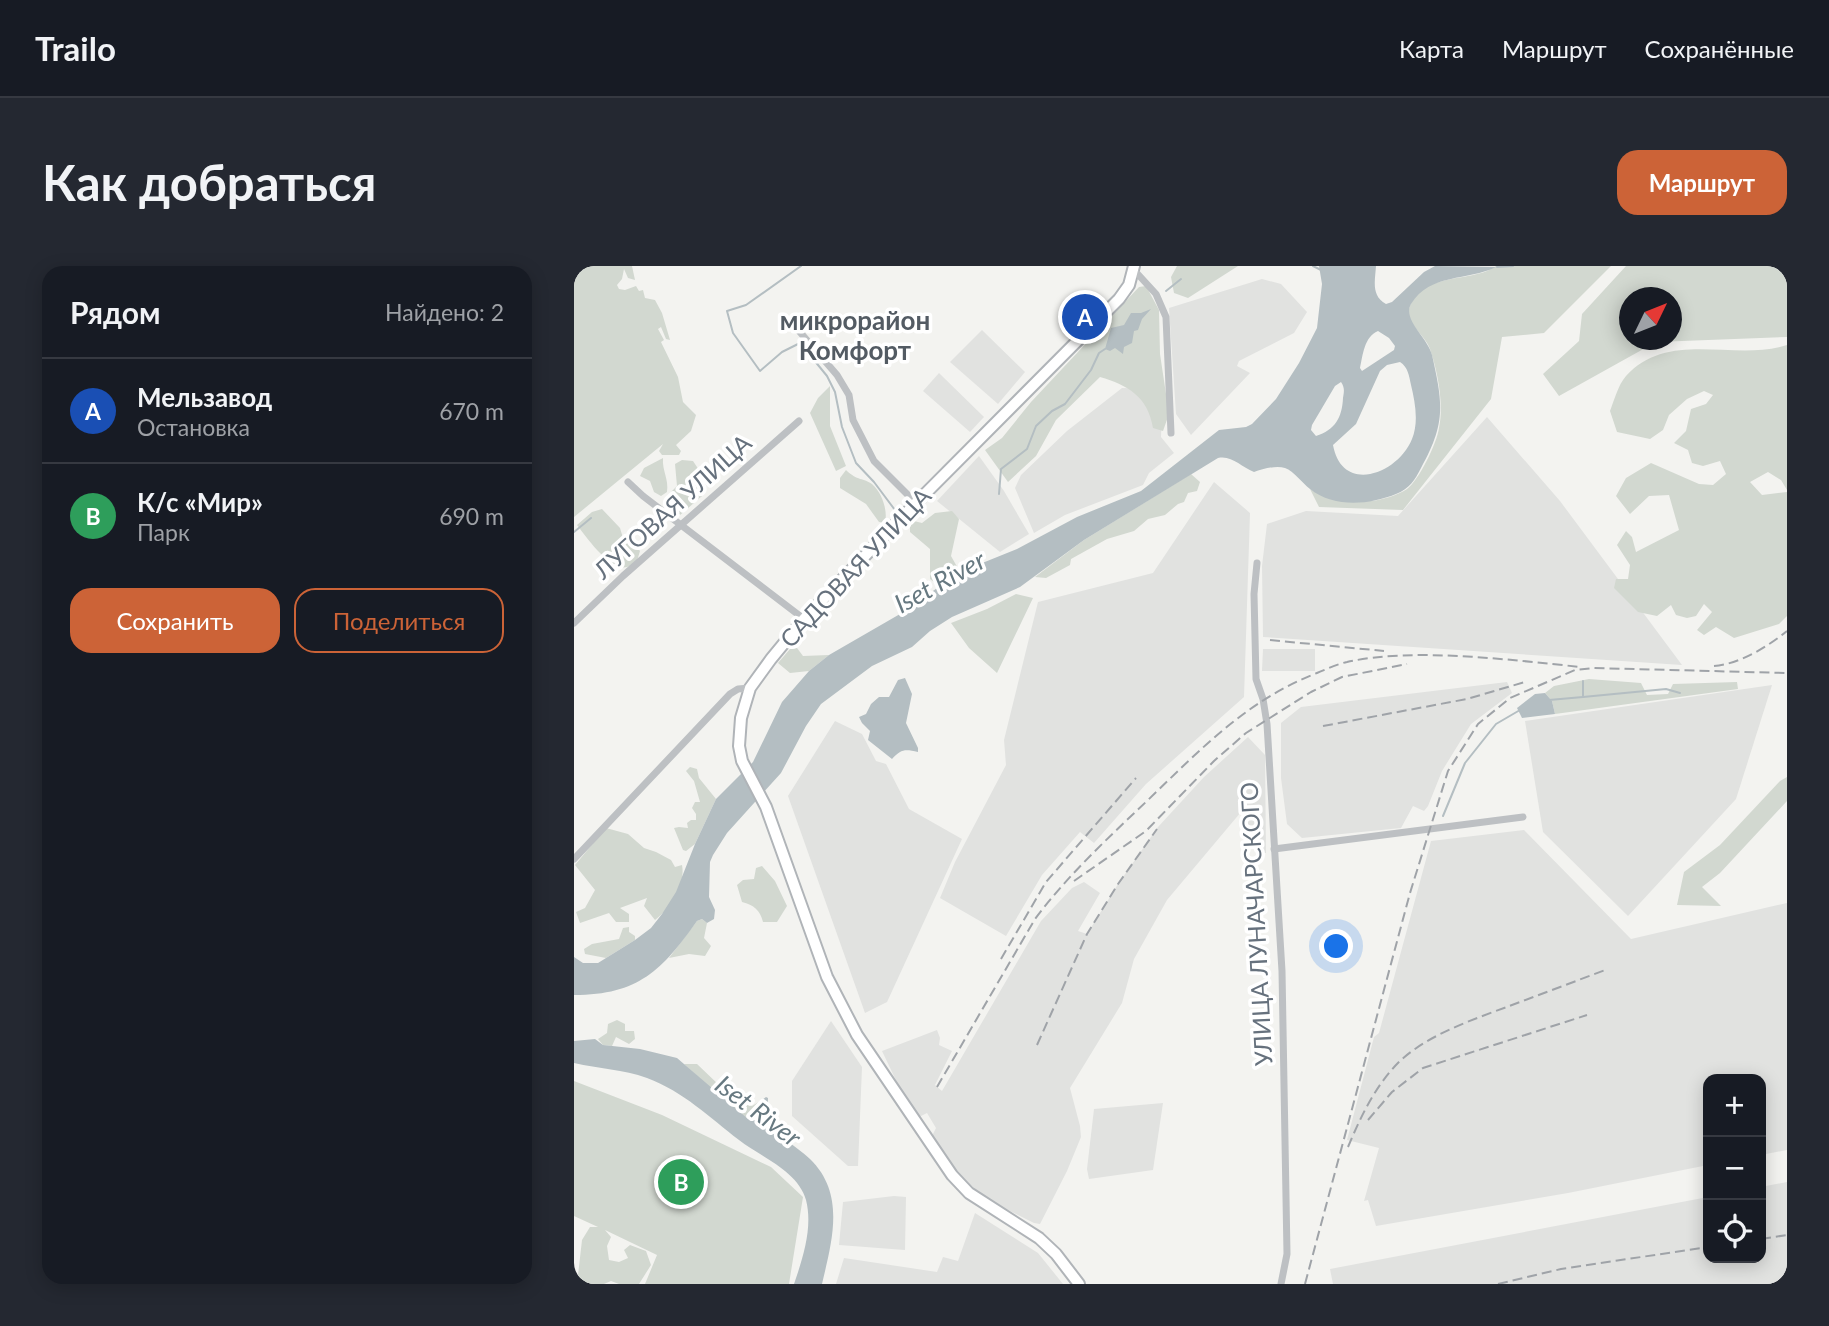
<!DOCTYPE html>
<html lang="ru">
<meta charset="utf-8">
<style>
:root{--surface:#171b24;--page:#242831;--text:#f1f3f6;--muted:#9ea1a6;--line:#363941;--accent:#cc6337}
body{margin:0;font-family:Lato,sans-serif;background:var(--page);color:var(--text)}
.controls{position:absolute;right:21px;bottom:21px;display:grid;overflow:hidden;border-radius:14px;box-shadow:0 4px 18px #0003}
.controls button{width:63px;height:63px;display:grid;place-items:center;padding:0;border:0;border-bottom:2px solid var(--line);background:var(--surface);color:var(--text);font:35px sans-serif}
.compass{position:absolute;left:1045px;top:21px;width:63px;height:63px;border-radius:50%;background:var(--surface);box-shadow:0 4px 18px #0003;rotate:47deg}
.you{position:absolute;left:763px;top:681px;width:24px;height:24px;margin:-18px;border:5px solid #fff;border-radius:50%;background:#1a73e8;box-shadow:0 0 0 10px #1a73e833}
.badge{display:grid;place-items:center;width:46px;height:46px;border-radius:50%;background:var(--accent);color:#fff;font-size:23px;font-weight:700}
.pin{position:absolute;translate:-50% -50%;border:4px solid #fff;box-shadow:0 2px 7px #0006}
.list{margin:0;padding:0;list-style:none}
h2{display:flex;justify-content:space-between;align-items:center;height:91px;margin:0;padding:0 28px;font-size:30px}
h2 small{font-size:23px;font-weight:400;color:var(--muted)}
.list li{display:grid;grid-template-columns:46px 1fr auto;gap:21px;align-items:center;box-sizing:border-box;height:105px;padding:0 28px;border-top:2px solid var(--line)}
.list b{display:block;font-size:26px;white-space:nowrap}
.list p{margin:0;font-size:23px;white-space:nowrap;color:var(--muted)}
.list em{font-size:23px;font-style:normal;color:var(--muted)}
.actions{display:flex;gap:14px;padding:21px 28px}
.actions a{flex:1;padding:16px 0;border:2px solid var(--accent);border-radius:21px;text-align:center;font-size:24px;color:var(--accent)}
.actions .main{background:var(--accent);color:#fff}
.icon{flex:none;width:38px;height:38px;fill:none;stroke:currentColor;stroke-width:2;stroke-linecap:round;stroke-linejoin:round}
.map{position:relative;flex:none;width:1213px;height:1018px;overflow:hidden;border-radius:21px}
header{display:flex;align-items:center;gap:42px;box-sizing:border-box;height:98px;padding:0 35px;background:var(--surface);border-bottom:2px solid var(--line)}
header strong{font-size:33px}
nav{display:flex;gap:38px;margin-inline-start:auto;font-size:24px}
.intro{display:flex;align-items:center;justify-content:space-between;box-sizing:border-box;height:168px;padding:0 42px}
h1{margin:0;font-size:49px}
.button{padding:18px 32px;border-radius:21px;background:var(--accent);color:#fff;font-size:24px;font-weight:700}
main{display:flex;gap:42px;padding:0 42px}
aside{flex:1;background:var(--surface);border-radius:21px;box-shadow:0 4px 18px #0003}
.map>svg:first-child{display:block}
.built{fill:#e1e2e0}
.green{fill:#d2d8d0;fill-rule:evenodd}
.water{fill:#b4bec2;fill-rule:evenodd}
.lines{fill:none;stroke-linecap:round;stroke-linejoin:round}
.stream{stroke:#b4bec2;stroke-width:2}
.secondary-casing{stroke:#b0b4b8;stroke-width:14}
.minor{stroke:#bdc0c3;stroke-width:7}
.secondary{stroke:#fff;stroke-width:10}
.rail{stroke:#9fa3a8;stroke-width:2;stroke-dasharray:10 5;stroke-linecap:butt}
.labels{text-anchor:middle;stroke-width:7;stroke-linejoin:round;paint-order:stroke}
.street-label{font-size:24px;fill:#66717d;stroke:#fff}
.neighbourhood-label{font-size:26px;font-weight:bold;fill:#535b63;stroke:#fff}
.water-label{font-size:26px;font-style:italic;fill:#677981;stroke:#fff}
</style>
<header>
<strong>Trailo</strong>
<nav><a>Карта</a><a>Маршрут</a><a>Сохранённые</a></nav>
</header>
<div class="intro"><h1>Как добраться</h1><a class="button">Маршрут</a></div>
<main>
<aside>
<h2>Рядом<small>Найдено: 2</small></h2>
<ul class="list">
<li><span class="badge" style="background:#1a4fb4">A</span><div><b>Мельзавод</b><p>Остановка</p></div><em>670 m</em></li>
<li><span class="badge" style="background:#2e9e5b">B</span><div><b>К/с «Мир»</b><p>Парк</p></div><em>690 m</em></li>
</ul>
<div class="actions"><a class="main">Сохранить</a><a>Поделиться</a></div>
</aside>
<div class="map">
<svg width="1213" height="1018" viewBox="0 0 1213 1018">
<rect width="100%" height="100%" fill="#f3f3f0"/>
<!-- built -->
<g class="built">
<path d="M688,13L707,18L733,46L720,67L665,95L663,100L676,107L617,169L602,148L595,42Z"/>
<path d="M408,64L451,106L424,138L376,96Z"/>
<path d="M365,107L410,151L396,166L349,125Z"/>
<path d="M548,122L589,123L587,171L600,187L575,207L569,219L491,249L460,267L441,222L447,209L493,165Z"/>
<path d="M913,151L986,235L1108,399L689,371L688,300L693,258L732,245L824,250Z"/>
<path d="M405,190L430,225L455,268L426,286L363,235Z"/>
<path d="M640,216L676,247L670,431L572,518L520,577L506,566L468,609L432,670L366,632L381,596L432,499L430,474L464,336L579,307Z"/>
<path d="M689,383H741V405H688Z"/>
<path d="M933,416L938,427L897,458L868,505L854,540L850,545L839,540L827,562L728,572L713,558L707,512V457L727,441Z"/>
<path d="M1198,419L1162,533L1054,650L969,566L951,455Z"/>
<path d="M261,455L288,468L302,495L312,498L335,543L388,573L313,736L291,747L214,530Z"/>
<path d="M674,471L691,489L692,587H689L667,546L593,634L560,693L548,737L496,822L506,860L507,871L493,905L466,958L460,957L422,938L402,924L376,897L359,875V868L362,862L353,847L345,851L329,829L308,785L363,764L366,772L365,779L378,785L361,819L368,825L467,655L498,622L510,616L526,627L504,665L513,668L544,618L584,561L630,511Z"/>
<path d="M950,564L1057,673L1213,637V884L1187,889V813H1134V899L994,927L802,960L794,934L790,935L805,882L773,874L800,771L805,767L857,575Z"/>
<path d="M257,755L288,801L284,900H274L218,850V815Z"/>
<path d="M589,837L579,904L515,913L513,903L520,843Z"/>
<path d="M1213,916V1018H759L756,1003L1134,931V992H1187V921Z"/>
<path d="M320,930L332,931L331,984L265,979L269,936Z"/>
<path d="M401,947L464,987L489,1018H262L270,992L363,1006L369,991L384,995Z"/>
</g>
<!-- green -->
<g class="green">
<path d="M0,0H58L61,14L54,12L50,3L48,13L43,19L45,23L51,24L62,20L65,25L69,24L71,32L81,34L88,47L96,74L92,73L87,61L84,63L90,74L87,76L104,111L109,136L122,149L117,165L102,179L107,185L105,189H88L85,185L89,178L0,251Z"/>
<path d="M603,0H664L614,32L600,27L597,11Z"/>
<path d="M922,0H1037L970,67L928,71L917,133L829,244L745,241L736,223C750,233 780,237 797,235C808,234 824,229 833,223C845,214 863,177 865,162C870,138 864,107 856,83C852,70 831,57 835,43C848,4 898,18 922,0Z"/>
<path d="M1052,0H1213V71L1082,76L985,130L969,108L1005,75L1008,48ZM1056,32H1098V74H1056Z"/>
<path d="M572,20L585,44L586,88L595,148L589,165L579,162C574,131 554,119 526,111L482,154L462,190L434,216L411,184L428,172L457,136L565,21Z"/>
<path d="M1213,79V224L1207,214L1194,206L1176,216L1188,229L1213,226V350L1205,358L1160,372L1142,361L1130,369L1123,364L1138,346L1130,338L1122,350L1113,352L1102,349L1097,339L1083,350L1064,346L1040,322L1042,313H1054L1056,299L1043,279L1052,265L1058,271L1062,286L1105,264L1095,229L1075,230L1056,248L1042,230L1052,212L1077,197L1125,218L1139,219L1152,208L1146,195L1129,200L1118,197L1114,184L1100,177L1112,165L1117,143L1132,138L1139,129L1130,125L1113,133L1095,149L1089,164L1076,173L1043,166L1036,145C1040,135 1044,119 1052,110C1095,63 1160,96 1213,79Z"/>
<path d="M256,120V160L272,200L262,205L236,147L244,132Z"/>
<path d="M89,192C88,205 95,213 93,226L87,230L80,226L76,215L66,210L70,202Z"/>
<path d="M108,194L119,195L125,204L123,214L128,230L106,249L102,245L104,236L97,226L103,220L101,198Z"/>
<path d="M272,204C283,215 290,212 298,218C308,227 314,244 311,257L305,256L292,238L266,222V212Z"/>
<path d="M617,208L626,216L623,225L614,227L610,236L604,238L591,249L574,253L560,265L533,273L497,293L496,299L472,312L461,311L510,274Z"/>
<path d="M28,243L46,262L49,272L61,279L66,285L63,295C60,297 57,300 53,301C37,306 12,271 3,259L18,246Z"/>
<path d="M378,245L385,253L377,290L386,306L365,320L356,313V283L336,266V254L348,257L361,247Z"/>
<path d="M442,328L459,332L423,407L395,382L377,357L413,343Z"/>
<path d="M223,382L229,390L255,389L235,405L216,407L204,397L216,383Z"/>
<path d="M1015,413L1067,417L1073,429L1094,428L1099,418L1163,416L1164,423L981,448L978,435L971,427L980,420Z"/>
<path d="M116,501L123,503L125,512L142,533L121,578L112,585L109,584L100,562L105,561L114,562L113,557L117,554H122V548L118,542L121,536H126L120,515L112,505Z"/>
<path d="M1213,511V535L1146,607L1128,621L1147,640L1103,639L1110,606L1146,579L1206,515Z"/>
<path d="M32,562L54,568L70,582L82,586L97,594L101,601L108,599C112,618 96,643 81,654L70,640L73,632L46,642L55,648V656H42L35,647L6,657L2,646L11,642L21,624L1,599Z"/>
<path d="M188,600L201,615L213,640L203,656H189C186,644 180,639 168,636L163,619L169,614L180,613L182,602Z"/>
<path d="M128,653L133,657L130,672L137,680L131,690L115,688L95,692L123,655Z"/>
<path d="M55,661V666L61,670V674L32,692L11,688L10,683L18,678L45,673L49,662Z"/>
<path d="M43,754L51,758V765H60L61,773L55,778L42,771L38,780L29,779L24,773L33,767L34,758Z"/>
<path d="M110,798H123L146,820L158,824L164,833L178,840L188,834C186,844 185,851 174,853L165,848Z"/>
<path d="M0,815L88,849L197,901L229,931L215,1018H71L83,989L31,964L37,971L33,980L35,994L45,996L54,992L50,984L56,979L72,985L77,999L65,1018H45L37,1015L30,1018H3L8,974L16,961H24L0,950Z"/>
</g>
<!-- water -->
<g class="water">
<path d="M745,0H802C801,15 797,30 812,38L818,36L850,6L861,0L922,1C894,15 856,7 837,38C828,54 854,72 858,89C869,138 872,157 847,202C841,214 835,223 822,228C795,239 760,242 736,223C728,217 720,205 711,202C702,199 689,203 680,206C667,201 658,189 644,192L510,274L446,321L378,351L356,365L338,381L298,400L247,438L232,460L207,507L153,567L139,589L136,596L135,631L141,644L140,653L133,657L128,653L123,655C88,704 65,729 0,729V691L9,697H24L61,674L77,662L88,648L102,626L121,578L142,533L179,496L208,436L235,405L255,389L326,348L386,306L443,283L503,251L567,225L645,164L672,161L678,158L702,133L725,97L743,62L748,18ZM804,65L815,72L821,80L820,84L788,105L786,102C789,89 790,71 804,65ZM826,96C834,101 835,110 837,119C841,136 845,156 838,173C824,208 768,229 759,179L782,158L806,105L813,99ZM767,116C771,122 770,125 769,132C768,152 761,164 742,170L737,164L738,159L761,120Z"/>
<path d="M577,43L568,53L564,64L560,65L558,77L550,81L549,88L541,82L536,85L531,83L537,62L550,59L557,47H567Z"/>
<path d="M331,412L338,428L332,457L344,482V486C331,483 327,483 318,493L294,474L296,465L288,457L285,451L292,448L297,438L305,431H315L324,414Z"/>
<path d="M971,427L978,435L981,448L948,452L943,442L961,428Z"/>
<path d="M21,773L29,779L66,783L103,792L174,853C185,851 186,844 188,834L192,831L194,832L193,858C206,871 222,880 236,893C272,928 258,975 248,1018H220C229,992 239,961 232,934C224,905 187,891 165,874C135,851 110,826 73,812C49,803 25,803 0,797V775Z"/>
</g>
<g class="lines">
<!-- stream -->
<g class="stream">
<path d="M227,0L172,39L153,45L159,67L186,105L208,86L224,78L231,83L253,110L261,126L268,161L282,197L300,216L321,244"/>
<path d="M739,0L747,4"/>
<path d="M923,1L939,0"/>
<path d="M592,25L607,13"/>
<path d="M425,228L427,203L453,183L462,160L478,145L491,138L517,104L525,87L531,83"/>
<path d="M0,266L17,252"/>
<path d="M1009,415V431L1092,423L1106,427"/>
<path d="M975,434L1009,431"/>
<path d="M869,550L891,497L922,458L946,444"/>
</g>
<defs>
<path id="secondary" d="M505,1018L482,988L465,972L395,927L378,909L283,769L253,711L192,541L168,495L165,480L167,452L176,422L197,393L230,353L342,237L545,33L555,19L560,0"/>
</defs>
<!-- secondary casing -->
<use href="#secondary" class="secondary-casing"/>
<!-- minor -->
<g class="minor">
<path d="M560,4L582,28L592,51L597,167"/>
<path d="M225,65L263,109L275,129L279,154L300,195L342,237"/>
<path d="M54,216L69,230L230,353"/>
<path d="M683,297L680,328L682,413L689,433L693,458L708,705L713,988L707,1018"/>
<path d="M0,357L49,310L225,155"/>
<path d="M700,583L949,551"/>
<path d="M0,593L156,428L164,423L176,422"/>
</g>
<!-- secondary -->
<use href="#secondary" class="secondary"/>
<!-- rail -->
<g class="rail">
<path d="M696,374L810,385"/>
<path d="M1140,400C1166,398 1193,381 1213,365"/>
<path d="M749,460L893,433L951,416"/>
<path d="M500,615L572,565L640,495L672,467L737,426L768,411L833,398"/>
<path d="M427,693L472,616L562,512"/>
<path d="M463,779L513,668L544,618L583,563"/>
<path d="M363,821L461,653C494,609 534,572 574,534C627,483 673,434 743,407C753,403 763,398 773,396C840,381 937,394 1007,401"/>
<path d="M794,854L818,826L849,802L1013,749"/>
<path d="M774,881C787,850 802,818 827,794C857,767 901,753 938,739C970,727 1002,715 1034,703"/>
<path d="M1187,973L1213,969"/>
<path d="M731,1018L836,627L874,505L904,458L936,432L1001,404L1020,402L1213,407"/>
<path d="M924,1018L987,1003L1134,981"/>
</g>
</g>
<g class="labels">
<!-- street labels -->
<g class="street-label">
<text transform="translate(99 241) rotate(-42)" y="8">ЛУГОВАЯ УЛИЦА</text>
<text transform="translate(282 302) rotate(-47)" y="8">САДОВАЯ УЛИЦА</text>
<text transform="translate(683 658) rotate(-93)" y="8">УЛИЦА ЛУНАЧАРСКОГО</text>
</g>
<!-- neighbourhood labels -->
<g class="neighbourhood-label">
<text x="281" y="64">микрорайон<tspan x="281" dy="30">Комфорт</tspan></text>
</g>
<!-- water labels -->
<g class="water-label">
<text transform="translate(366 316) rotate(-29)" y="9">Iset River</text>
<text transform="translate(184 845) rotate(37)" y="9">Iset River</text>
</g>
</g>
</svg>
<div class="controls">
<button>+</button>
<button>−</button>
<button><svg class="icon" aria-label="locate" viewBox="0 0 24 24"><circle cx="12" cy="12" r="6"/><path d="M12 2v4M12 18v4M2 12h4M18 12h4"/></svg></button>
</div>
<svg class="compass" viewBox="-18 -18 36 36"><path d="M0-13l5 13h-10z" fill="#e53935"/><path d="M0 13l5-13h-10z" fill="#9ea1a6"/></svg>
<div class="you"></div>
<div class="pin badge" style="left:511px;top:51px;background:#1a4fb4">A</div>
<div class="pin badge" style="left:107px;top:916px;background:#2e9e5b">B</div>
</div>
</main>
